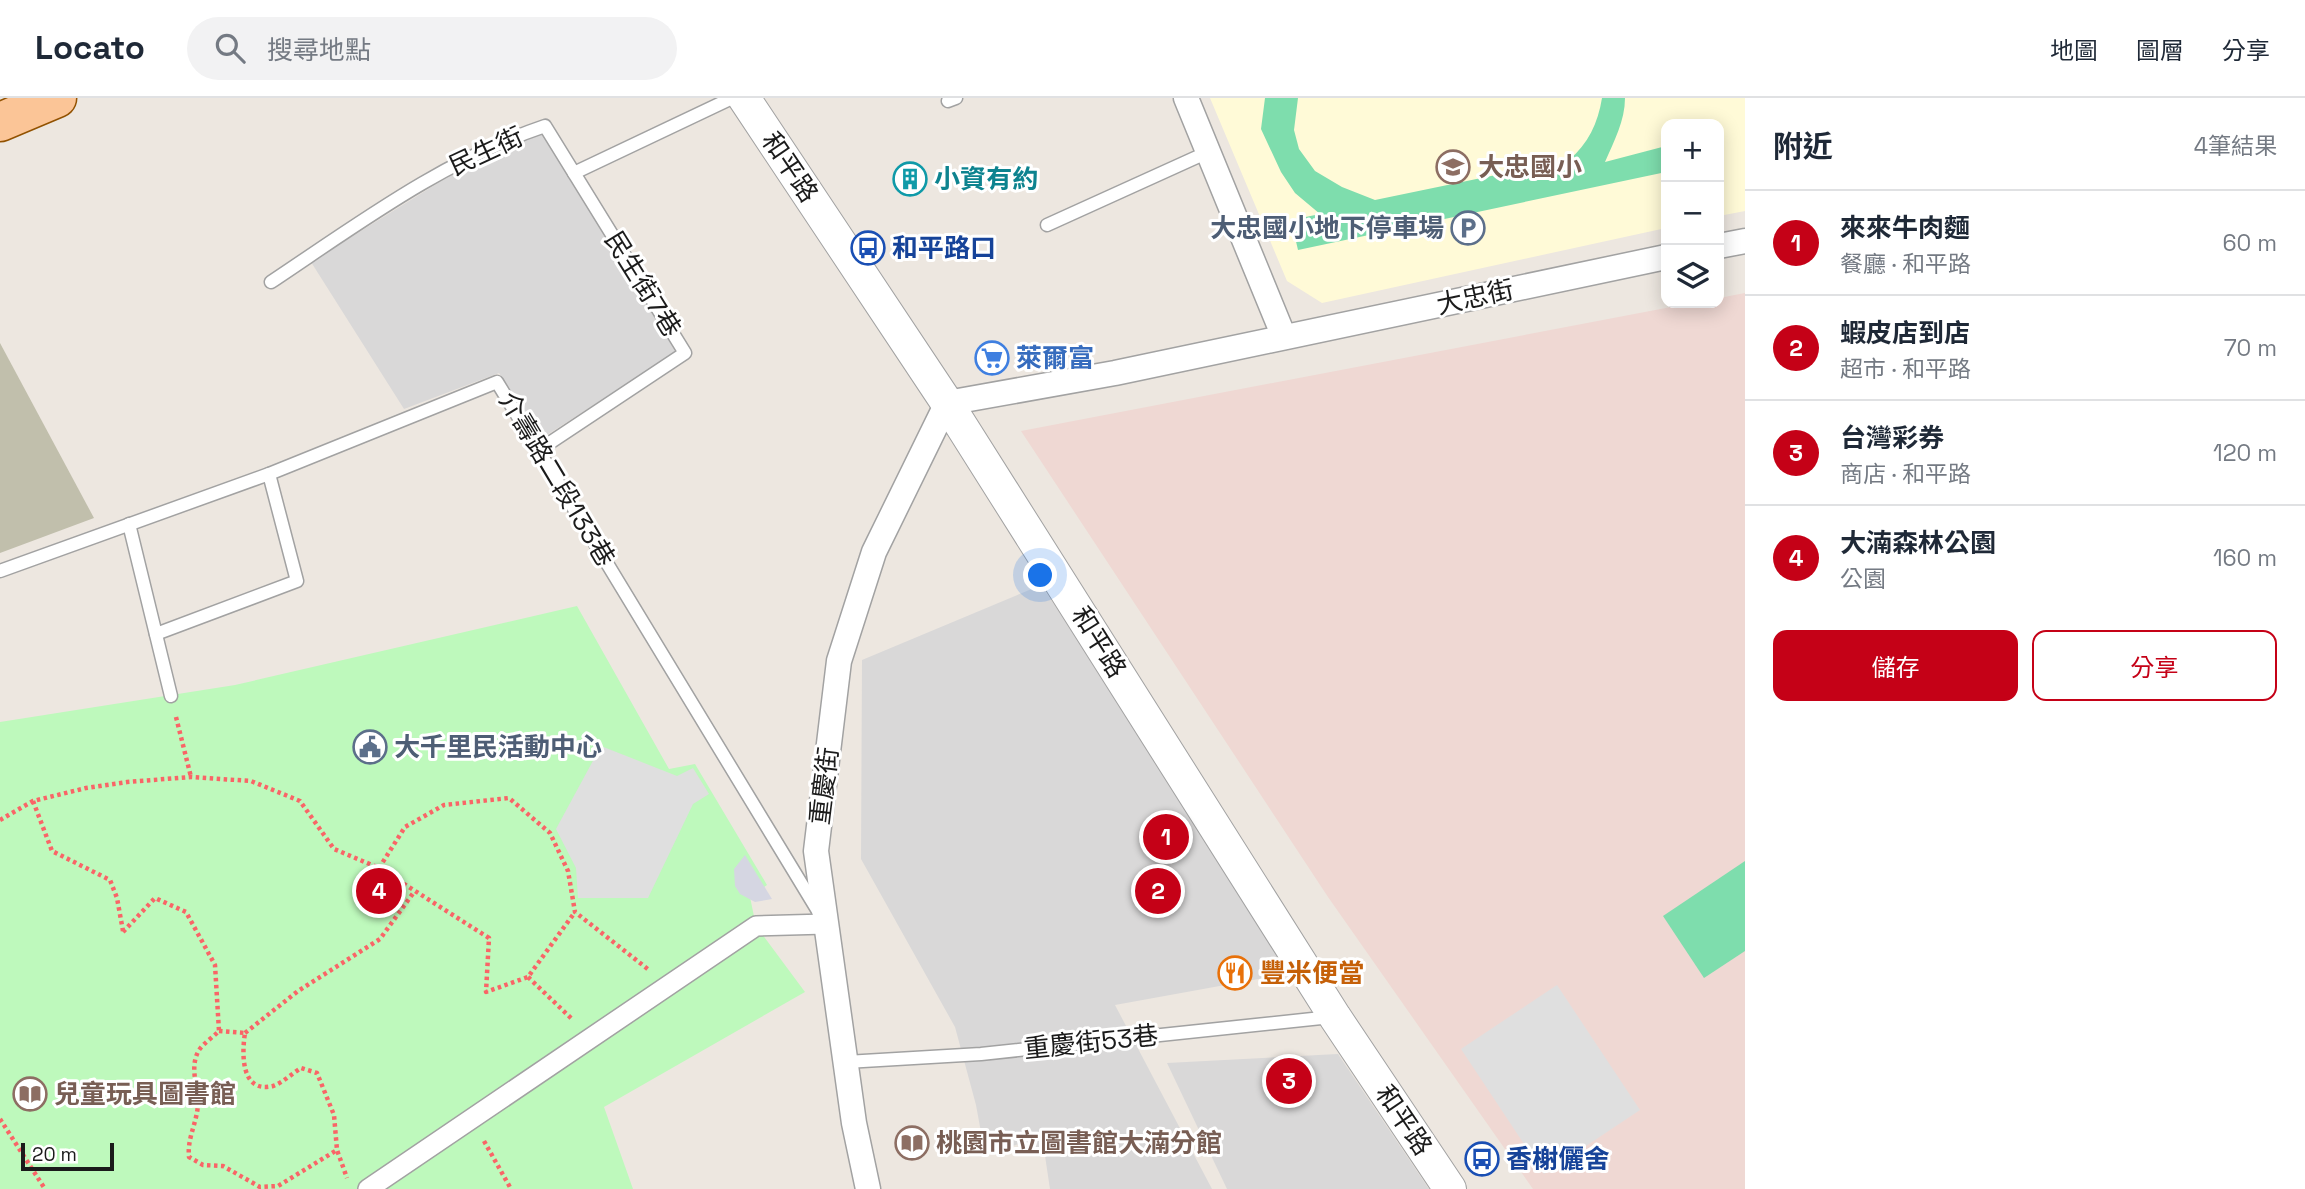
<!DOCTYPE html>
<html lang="zh-TW">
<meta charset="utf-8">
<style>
:root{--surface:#fff;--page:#f2f2f3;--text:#1f2937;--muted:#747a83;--line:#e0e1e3;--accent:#c50117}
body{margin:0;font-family:"Space Grotesk","Noto Sans TC",sans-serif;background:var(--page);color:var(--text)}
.controls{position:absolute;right:21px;top:21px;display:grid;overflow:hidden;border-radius:14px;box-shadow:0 4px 18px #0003}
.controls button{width:63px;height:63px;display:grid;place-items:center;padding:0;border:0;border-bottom:2px solid var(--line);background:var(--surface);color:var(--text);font:35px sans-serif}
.scale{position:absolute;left:21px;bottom:18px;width:93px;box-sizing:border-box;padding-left:7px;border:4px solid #1b1b1b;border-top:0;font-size:19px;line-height:24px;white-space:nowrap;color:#1b1b1b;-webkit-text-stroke:5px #fff;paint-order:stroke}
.you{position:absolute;left:1041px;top:478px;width:24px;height:24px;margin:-18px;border:5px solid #fff;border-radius:50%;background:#1a73e8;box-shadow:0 0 0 10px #1a73e833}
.badge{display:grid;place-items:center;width:46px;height:46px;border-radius:50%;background:var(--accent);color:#fff;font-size:23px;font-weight:700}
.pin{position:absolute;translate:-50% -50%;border:4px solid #fff;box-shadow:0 2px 7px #0006}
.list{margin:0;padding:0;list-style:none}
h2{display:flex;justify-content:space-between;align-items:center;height:91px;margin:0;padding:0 28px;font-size:30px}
h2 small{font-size:23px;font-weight:400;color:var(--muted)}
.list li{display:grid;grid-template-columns:46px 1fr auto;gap:21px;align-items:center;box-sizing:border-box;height:105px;padding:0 28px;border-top:2px solid var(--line)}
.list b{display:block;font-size:26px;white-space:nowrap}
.list p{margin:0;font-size:23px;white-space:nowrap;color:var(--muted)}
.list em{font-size:23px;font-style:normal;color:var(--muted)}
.actions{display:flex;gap:14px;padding:21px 28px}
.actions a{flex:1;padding:16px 0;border:2px solid var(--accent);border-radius:14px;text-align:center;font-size:24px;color:var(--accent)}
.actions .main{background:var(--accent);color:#fff}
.icon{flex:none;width:38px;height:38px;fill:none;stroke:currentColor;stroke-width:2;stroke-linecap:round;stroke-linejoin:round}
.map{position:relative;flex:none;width:1745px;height:1091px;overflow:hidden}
header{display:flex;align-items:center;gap:42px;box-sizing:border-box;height:98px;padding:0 35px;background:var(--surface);border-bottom:2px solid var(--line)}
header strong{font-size:33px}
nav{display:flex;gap:38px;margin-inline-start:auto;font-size:24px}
.search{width:490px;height:63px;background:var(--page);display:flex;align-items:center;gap:18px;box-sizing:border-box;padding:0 24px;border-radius:38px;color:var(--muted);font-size:26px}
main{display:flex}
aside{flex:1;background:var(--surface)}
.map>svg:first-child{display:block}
.residential{fill:#d9d8d8}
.education{fill:#fffad7}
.military{fill:#efd8d3}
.construction{fill:#c1bfac}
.park{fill:#bef9bc}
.pitch{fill:#7eddad}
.parking{fill:#dfdfdf}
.plaza{fill:#d5d6e2}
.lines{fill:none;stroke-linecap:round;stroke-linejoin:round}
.service-casing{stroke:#a2a2a2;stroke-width:15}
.pedestrian-casing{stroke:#a2a2a2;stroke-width:22}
.minor-casing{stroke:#a2a2a2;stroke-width:27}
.tertiary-casing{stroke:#a2a2a2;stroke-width:34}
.primary-casing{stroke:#925201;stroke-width:41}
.path{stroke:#f96567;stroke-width:4.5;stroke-dasharray:3.5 3.5;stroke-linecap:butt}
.service{stroke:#fff;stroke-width:12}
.pedestrian{stroke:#fff;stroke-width:19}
.minor{stroke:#fff;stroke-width:24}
.tertiary{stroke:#fff;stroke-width:32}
.primary{stroke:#fbc597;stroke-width:38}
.labels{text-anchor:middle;stroke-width:6;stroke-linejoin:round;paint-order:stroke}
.street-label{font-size:26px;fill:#1b1b1b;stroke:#fff}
.education-label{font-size:26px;font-weight:bold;fill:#785e54;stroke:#fff;text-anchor:start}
.culture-label{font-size:26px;font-weight:bold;fill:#0d838f;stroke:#fff;text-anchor:start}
.service-label{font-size:26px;font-weight:bold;fill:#4e5e75;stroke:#fff;text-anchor:end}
.transit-label{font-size:26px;font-weight:bold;fill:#164399;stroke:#fff;text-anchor:start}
.shop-label{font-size:26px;font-weight:bold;fill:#366cbe;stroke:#fff;text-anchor:start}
.food-label{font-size:26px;font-weight:bold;fill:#c56008;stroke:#fff;text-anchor:start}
</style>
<header>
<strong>Locato</strong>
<div class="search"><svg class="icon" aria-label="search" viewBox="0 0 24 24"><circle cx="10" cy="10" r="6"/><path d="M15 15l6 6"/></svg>搜尋地點</div>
<nav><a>地圖</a><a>圖層</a><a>分享</a></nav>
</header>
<main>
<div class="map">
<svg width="1745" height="1091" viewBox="0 0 1745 1091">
<rect width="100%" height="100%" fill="#ede7e0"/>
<!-- residential -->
<g class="residential">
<path d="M536,24L678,253L539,342L499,275L404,311L311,164Z"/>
<path d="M1041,487L1303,873L1115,907L1212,1091H1050L1044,1051L1019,1046L985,1056L976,1007L955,929L861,761L862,562Z"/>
<path d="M1338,956L1429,1091H1227L1167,965Z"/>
</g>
<!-- education -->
<path class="education" d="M1210,0H1745V113L1719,118V26H1666V130L1322,205L1287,183Z"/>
<!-- military -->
<path class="military" d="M1745,195V1091H1533L1328,799L1021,333L1692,205H1719V200Z"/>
<!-- construction -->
<path class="construction" d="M0,245L94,420L0,455Z"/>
<!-- park -->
<path class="park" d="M577,508L669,671L695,666L767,787L750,799L756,828L805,894L604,1009L633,1091H0V624L235,587Z"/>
<!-- pitch -->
<g class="pitch">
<path d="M1265,0H1298L1294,32L1299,51L1315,73L1342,89L1375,102L1569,62C1588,46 1598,25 1602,0H1625C1625,23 1614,43 1605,64L1666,48V74L1298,152L1291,122L1320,116L1295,95L1281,74L1261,31Z"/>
<path d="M1745,763V853L1704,880L1663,818Z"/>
</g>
<!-- parking -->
<g class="parking">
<path d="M601,648L677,678L693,670L709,696L693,706L648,800H578L576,770L556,731Z"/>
<path d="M1557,887L1640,1012L1544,1076L1461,951Z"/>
</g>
<!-- plaza -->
<path class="plaza" d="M745,757L772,801L755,804L740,796L735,788L734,771Z"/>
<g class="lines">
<defs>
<g id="service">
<path d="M948,3L956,0"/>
<path d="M1047,127L1208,54"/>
<path d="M271,184C358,126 444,62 545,28L574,75L732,0"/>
<path d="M539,352L685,255L574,75"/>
<path d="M129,426L171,598"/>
<path d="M0,473L269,376L497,284L818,813"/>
<path d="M156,536L297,483L269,376"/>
<path d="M846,964L981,956L1331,919"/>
</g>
<path id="pedestrian" d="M368,1091L756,828L826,826"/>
<g id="minor">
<path d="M1186,0L1284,239"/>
<path d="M1719,148L1745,143"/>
<path d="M868,1091L854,1025L816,753L839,563L874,454L947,305L1115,275L1666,159"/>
</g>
<path id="tertiary" d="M744,0L947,305L1335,919L1450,1091"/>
<path id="primary" d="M0,24L57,0"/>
</defs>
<!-- service casing -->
<use href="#service" class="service-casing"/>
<!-- pedestrian casing -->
<use href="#pedestrian" class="pedestrian-casing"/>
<!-- minor casing -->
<use href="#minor" class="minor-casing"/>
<!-- tertiary casing -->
<use href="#tertiary" class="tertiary-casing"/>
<!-- primary casing -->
<use href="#primary" class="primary-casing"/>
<!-- path -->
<g class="path">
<path d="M176,619L191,679"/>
<path d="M33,703L52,753L110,782L117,800L123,833"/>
<path d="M0,722L33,703L86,690L127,684L191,679L251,683L300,703L334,751L379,770L489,840L486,894L528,879L575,814"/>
<path d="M379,770L405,729L444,707L509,700L550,735L568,773L575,814L649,872"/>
<path d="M123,834L155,800L186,814L215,867L219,933C213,939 204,945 199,952C189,969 198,988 198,1006C197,1025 187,1040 189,1059L203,1067L223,1068L260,1089L278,1088L337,1052"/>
<path d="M528,879L573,922"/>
<path d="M219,933L245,935C242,954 240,996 273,988C282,985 293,975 301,970L317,975L334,1017L337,1052L347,1080"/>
<path d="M245,935L298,893L380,841L414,794"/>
<path d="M0,1021L45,1091"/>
<path d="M484,1043L511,1091"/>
</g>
<!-- service -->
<use href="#service" class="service"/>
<!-- pedestrian -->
<use href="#pedestrian" class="pedestrian"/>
<!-- minor -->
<use href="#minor" class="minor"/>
<!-- tertiary -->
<use href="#tertiary" class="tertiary"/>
<!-- primary -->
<use href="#primary" class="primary"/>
</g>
<!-- icons -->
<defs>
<symbol id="school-ring" viewBox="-11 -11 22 22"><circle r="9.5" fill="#fff" stroke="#8d6e63" stroke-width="1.5"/><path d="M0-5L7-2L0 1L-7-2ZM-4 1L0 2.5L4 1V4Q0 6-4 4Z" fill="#8d6e63"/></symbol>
<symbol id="building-ring" viewBox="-11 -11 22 22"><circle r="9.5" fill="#fff" stroke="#0f9aa8" stroke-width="1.5"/><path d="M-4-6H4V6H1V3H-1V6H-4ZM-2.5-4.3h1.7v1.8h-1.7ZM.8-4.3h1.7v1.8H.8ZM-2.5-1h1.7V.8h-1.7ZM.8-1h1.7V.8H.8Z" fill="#0f9aa8"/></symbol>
<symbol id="parking-ring" viewBox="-11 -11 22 22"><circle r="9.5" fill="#fff" stroke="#5c6f8a" stroke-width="1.5"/><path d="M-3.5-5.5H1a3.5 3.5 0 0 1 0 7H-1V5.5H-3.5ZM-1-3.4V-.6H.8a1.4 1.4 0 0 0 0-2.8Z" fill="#5c6f8a"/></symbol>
<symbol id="bus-ring" viewBox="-11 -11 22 22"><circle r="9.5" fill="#fff" stroke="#1a4fb4" stroke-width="1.5"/><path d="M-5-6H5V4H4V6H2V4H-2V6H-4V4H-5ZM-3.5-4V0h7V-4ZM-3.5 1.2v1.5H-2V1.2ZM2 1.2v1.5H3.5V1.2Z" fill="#1a4fb4"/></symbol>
<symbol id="supermarket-ring" viewBox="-11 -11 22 22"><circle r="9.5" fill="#fff" stroke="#3f7fe0" stroke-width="1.5"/><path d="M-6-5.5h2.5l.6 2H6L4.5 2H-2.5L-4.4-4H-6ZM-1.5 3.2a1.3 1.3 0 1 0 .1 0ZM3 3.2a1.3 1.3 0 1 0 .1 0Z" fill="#3f7fe0"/></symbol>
<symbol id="civic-ring" viewBox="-11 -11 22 22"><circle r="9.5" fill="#fff" stroke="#5c6f8a" stroke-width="1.5"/><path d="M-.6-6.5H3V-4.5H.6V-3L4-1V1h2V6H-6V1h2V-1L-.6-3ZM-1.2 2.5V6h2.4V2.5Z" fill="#5c6f8a"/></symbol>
<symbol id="restaurant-ring" viewBox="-11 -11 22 22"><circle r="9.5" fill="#fff" stroke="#e8710a" stroke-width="1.5"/><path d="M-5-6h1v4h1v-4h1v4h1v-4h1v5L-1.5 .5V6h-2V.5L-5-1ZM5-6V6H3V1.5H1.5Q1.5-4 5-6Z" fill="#e8710a"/></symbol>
<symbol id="library-ring" viewBox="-11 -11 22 22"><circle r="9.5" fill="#fff" stroke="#8d6e63" stroke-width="1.5"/><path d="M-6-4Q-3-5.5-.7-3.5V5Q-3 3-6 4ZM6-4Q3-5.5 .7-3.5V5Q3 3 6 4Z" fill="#8d6e63"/></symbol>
</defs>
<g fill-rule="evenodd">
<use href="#school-ring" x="1434" y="50" width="38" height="38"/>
<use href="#building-ring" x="891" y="62" width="38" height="38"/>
<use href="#parking-ring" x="1449" y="111" width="38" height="38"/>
<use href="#bus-ring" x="849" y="131" width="38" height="38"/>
<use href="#supermarket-ring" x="973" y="241" width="38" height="38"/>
<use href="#civic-ring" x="351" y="630" width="38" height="38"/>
<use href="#restaurant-ring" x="1216" y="856" width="38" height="38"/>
<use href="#library-ring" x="11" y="977" width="38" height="38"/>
<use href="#library-ring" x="893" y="1026" width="38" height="38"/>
<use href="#bus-ring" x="1463" y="1042" width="38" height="38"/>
</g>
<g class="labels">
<!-- street labels -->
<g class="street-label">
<text transform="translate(486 53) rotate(-25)" y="9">民生街</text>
<text transform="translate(790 69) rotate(56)" y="9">和平路</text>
<text transform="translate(643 186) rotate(58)" y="9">民生街7巷</text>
<text transform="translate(1475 199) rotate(-12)" y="9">大忠街</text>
<text transform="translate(557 381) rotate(59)" y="9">介壽路二段133巷</text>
<text transform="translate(1099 544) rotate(58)" y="9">和平路</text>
<text transform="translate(824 688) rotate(-83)" y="9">重慶街</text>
<text transform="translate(1091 944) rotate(-6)" y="9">重慶街53巷</text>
<text transform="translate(1404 1022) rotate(56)" y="9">和平路</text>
</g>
<!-- education labels -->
<g class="education-label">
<text x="1478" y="78">大忠國小</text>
<text x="54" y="1005">兒童玩具圖書館</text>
<text x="936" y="1054">桃園市立圖書館大湳分館</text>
</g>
<!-- culture labels -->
<g class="culture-label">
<text x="934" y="90">小資有約</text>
</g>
<!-- service labels -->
<g class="service-label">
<text x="1444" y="139">大忠國小地下停車場</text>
<text x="394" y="658" text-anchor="start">大千里民活動中心</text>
</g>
<!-- transit labels -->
<g class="transit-label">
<text x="892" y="159">和平路口</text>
<text x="1506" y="1070">香榭儷舍</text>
</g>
<!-- shop labels -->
<g class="shop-label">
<text x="1016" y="269">萊爾富</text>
</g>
<!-- food labels -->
<g class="food-label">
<text x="1260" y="884">豐米便當</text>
</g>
</g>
</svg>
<div class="controls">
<button>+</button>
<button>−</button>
<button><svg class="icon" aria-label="layers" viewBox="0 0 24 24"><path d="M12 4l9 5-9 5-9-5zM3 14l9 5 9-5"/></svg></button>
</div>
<div class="scale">20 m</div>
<div class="you"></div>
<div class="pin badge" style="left:1166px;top:739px">1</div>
<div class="pin badge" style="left:1158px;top:793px">2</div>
<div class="pin badge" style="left:1289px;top:983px">3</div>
<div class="pin badge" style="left:379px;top:793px">4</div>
</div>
<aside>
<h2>附近<small>4筆結果</small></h2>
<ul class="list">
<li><span class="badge">1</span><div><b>來來牛肉麵</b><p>餐廳 · 和平路</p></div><em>60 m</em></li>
<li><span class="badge">2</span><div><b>蝦皮店到店</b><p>超市 · 和平路</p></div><em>70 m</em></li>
<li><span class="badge">3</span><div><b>台灣彩券</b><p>商店 · 和平路</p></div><em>120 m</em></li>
<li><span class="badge">4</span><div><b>大湳森林公園</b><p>公園</p></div><em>160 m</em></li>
</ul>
<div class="actions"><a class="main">儲存</a><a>分享</a></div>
</aside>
</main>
